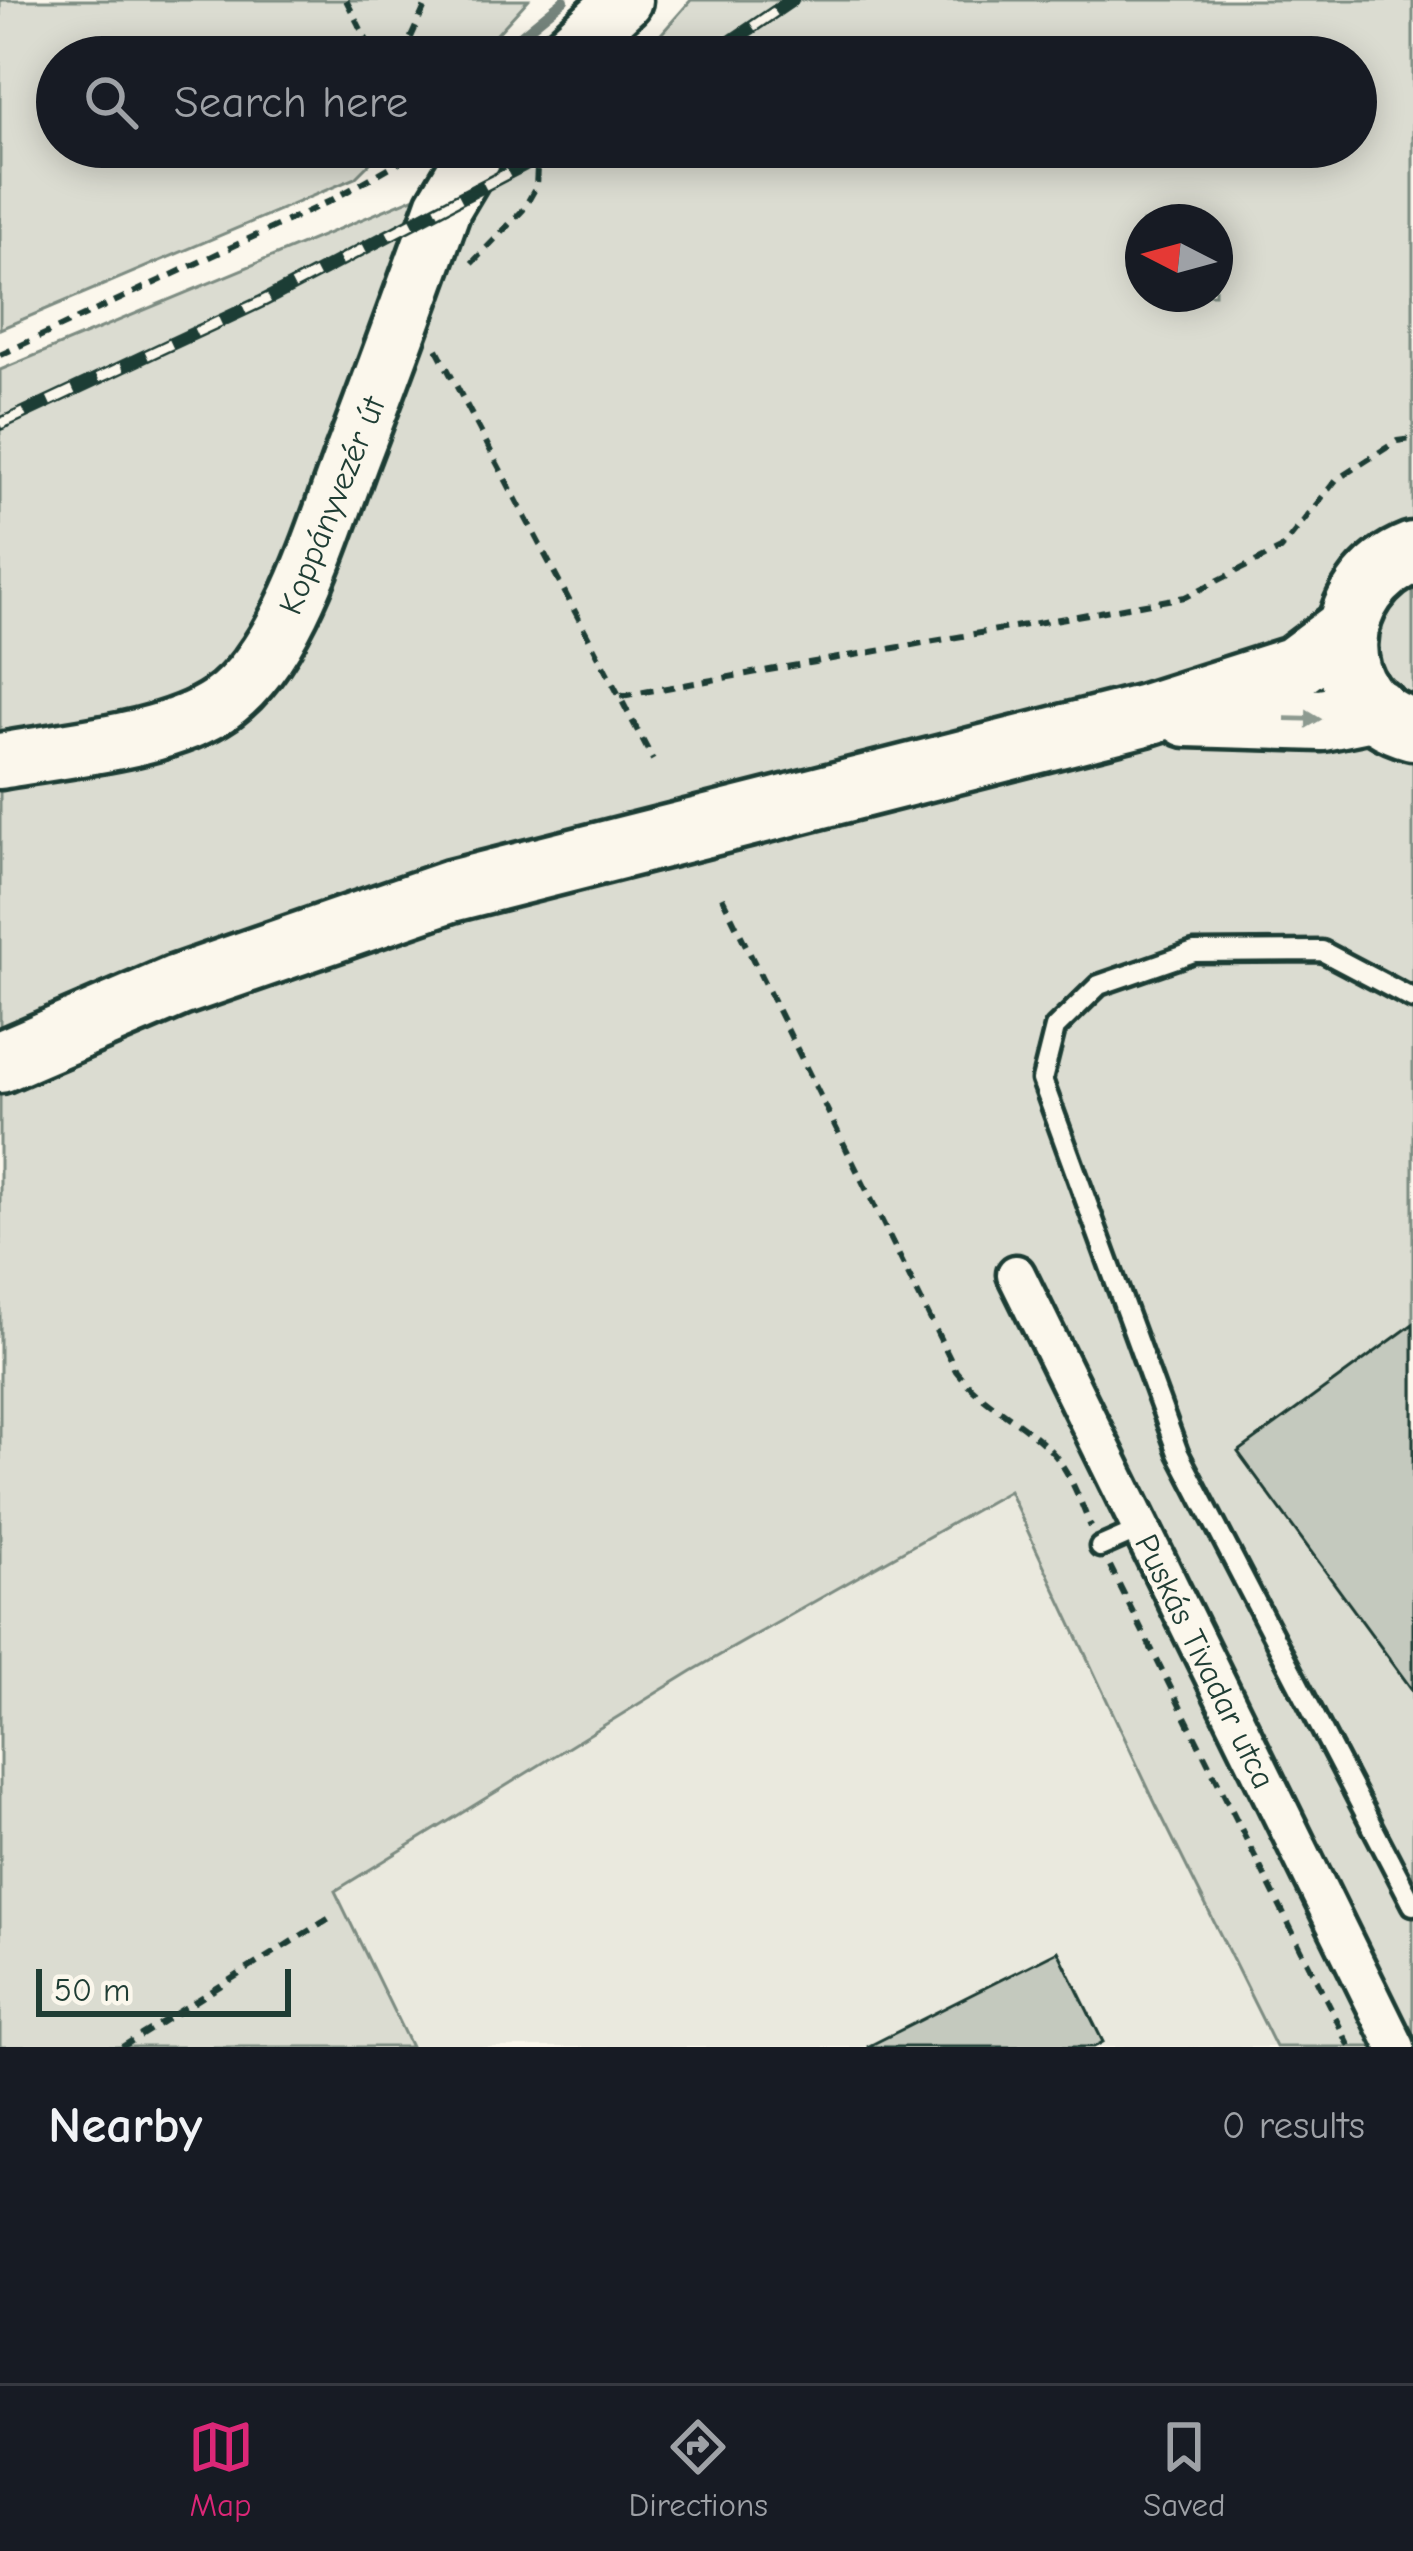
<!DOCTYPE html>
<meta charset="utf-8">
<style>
:root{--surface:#171b24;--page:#242831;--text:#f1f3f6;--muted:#9ea1a6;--line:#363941;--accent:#db2777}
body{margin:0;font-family:"Comic Neue",sans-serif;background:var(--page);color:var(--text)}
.compass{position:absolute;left:1125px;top:204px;width:108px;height:108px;border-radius:50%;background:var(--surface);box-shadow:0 6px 30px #0003;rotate:276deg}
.scale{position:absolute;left:36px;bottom:30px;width:255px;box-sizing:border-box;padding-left:12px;border:6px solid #1f3d34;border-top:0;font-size:33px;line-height:42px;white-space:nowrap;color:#1f3d34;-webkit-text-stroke:9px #fbf7ec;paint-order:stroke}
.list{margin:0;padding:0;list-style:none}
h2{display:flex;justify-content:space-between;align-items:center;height:156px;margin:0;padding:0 48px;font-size:51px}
h2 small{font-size:39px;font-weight:400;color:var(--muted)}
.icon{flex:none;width:66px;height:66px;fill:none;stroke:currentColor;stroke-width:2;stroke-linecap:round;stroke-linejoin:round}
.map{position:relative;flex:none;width:1413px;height:2047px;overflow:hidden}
.search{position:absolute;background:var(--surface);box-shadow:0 6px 30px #0003;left:36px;right:36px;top:36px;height:132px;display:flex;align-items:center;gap:30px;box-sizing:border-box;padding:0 42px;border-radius:66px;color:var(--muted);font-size:45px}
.sheet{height:336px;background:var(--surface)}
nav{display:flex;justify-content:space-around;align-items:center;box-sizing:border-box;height:168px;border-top:3px solid var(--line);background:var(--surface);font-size:33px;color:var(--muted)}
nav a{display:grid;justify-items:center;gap:6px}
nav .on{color:var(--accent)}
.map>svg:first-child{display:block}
.built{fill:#eae9de}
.green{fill:#dbdcd1;stroke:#7d8c82;stroke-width:3;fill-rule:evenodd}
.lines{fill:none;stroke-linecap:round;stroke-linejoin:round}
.stream{stroke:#74847b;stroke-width:10}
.building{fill:#c4c9be;stroke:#1f3d34;stroke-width:3}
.lane-casing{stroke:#1f3d34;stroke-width:27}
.street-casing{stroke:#1f3d34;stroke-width:45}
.secondary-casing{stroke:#1f3d34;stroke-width:63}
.primary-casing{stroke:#1f3d34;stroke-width:69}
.path{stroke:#1f3d34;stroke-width:6;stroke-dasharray:12 9;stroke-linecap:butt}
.lane{stroke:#fbf7ec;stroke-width:18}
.street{stroke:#fbf7ec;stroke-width:36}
.secondary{stroke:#fbf7ec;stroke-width:54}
.primary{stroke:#fbf7ec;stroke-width:60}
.rail-casing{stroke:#1f3d34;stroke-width:14}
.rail{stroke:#fbf7ec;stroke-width:9;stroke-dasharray:27;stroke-linecap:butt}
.oneway{fill:#8d9a90}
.labels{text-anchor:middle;stroke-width:9;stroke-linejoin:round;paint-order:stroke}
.street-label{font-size:33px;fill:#1f3d34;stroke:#fbf7ec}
</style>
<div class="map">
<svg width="1413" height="2047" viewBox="0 0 1413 2047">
<rect width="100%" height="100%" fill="#fbf7ec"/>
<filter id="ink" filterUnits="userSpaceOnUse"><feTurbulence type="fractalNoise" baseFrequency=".00833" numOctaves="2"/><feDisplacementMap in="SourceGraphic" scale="24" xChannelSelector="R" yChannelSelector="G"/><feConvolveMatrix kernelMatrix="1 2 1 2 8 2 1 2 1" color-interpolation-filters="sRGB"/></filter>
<g filter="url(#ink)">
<!-- built -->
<path class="built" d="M1010,1491L1156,1805L1276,2047H411L335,1891L692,1671Z"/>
<!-- green -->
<g class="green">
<path d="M0,0H528L476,57H57V147H386L355,178L0,329Z"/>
<path d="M691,0H1413V2047H1276L1156,1805L1009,1491L692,1671L335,1891L411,2047H0V370L423,194L506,147H1356V57H641ZM1143,222H1215V294H1143Z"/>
</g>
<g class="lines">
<!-- stream -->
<path class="stream" d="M504,49L564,0"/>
</g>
<!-- building -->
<g class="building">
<path d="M1413,1324V1691L1238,1452Z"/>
<path d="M1058,1951L1103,2042L1094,2047H867Z"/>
</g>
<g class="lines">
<defs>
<g id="lane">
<path d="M1413,999L1322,951L1194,952L1099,985L1055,1028L1042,1080L1178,1453L1413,1905"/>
<path d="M1100,1547L1141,1529"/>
</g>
<path id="street" d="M1016,1274L1396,2047"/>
<g id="secondary">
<path d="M562,57L624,0"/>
<path d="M0,761C65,749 166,742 221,704C288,657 324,530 352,456C384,373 414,290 444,206L479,147"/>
</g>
<g id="primary">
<path d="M1413,553C1328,586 1320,704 1413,729"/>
<path d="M1187,716L1322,720L1376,709"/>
<path d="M0,1062L177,986L451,891L1145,715L1295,667L1347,628"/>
</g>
</defs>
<!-- lane casing -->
<use href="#lane" class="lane-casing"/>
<!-- street casing -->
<use href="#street" class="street-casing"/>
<!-- secondary casing -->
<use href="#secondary" class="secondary-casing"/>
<!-- primary casing -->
<use href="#primary" class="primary-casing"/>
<!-- path -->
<g class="path">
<path d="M346,0L375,57"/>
<path d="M402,57L428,0"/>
<path d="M472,263L523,210L536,187L538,147"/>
<path d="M437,349L653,760"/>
<path d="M0,355L328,202L426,147"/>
<path d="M621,696L1185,597L1281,549L1336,480L1397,441L1413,439"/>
<path d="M722,897L956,1371C983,1405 1021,1420 1051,1451C1071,1472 1080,1502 1091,1527"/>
<path d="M1110,1566L1350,2047"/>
<path d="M122,2047L336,1914"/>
</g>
<!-- lane -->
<use href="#lane" class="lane"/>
<!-- street -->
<use href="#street" class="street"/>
<!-- secondary -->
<use href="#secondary" class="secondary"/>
<!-- primary -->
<use href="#primary" class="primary"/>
<defs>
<g id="rail">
<path d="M708,57L792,0"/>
<path d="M0,424L263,301L558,147"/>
</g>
</defs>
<!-- rail casing -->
<use href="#rail" class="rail-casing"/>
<!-- rail -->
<use href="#rail" class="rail"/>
</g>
<!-- one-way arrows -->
<defs><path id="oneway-solid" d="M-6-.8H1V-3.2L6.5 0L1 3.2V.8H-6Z" transform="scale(3)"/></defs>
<use class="oneway" href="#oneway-solid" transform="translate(1303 719) rotate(1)"/>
</g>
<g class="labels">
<!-- street labels -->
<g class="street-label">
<text transform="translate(331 505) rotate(-68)" y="12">Koppányvezér út</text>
<text transform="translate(1206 1661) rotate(64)" y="12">Puskás Tivadar utca</text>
</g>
</g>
</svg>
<svg class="compass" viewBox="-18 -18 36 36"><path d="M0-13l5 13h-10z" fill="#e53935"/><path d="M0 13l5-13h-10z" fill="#9ea1a6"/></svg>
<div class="scale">50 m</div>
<div class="search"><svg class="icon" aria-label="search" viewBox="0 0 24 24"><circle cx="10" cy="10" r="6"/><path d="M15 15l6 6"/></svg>Search here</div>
</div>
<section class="sheet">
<h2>Nearby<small>0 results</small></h2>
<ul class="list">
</ul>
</section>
<nav>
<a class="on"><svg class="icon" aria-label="map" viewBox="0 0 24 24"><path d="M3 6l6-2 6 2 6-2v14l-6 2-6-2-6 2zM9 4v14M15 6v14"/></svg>Map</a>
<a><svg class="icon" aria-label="directions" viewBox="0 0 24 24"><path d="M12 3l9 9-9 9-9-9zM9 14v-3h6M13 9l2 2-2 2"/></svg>Directions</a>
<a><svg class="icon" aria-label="saved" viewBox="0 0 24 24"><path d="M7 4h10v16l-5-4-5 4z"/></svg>Saved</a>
</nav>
